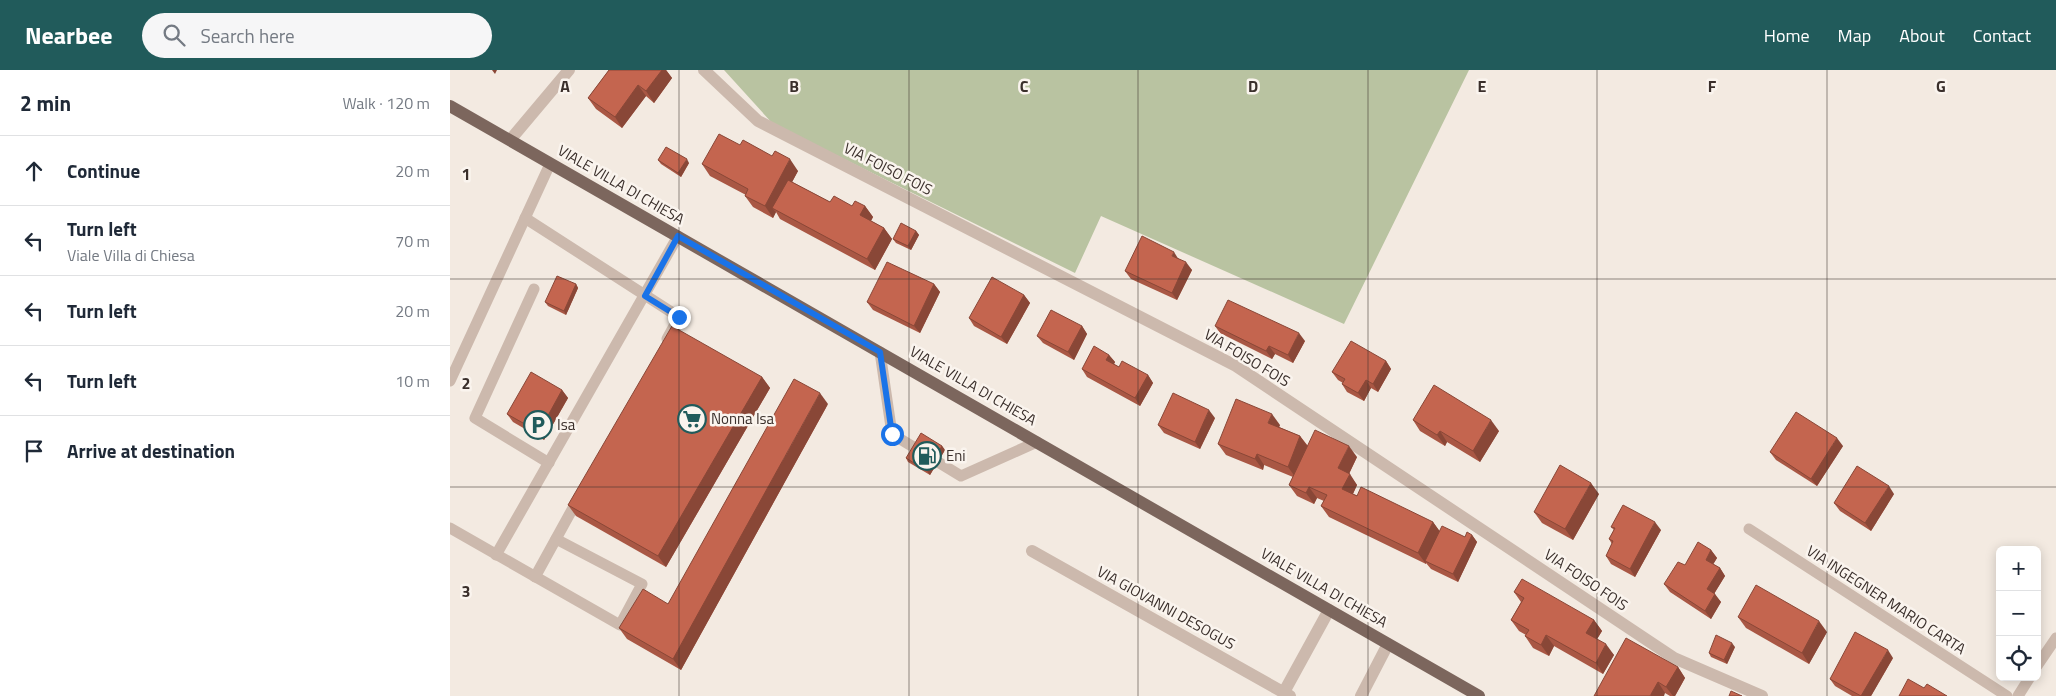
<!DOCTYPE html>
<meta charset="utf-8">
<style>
:root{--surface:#fff;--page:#f6f6f7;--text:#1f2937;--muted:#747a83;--line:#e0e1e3;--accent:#215b5b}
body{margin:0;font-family:"Titillium Web",sans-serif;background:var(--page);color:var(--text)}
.controls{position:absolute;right:15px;bottom:15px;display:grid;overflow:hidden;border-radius:8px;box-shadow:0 2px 12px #0003}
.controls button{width:45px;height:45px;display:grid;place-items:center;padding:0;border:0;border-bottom:1px solid var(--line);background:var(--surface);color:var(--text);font:25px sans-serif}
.stop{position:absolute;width:15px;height:15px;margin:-11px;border:4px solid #1a73e8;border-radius:50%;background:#fff}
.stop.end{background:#1a73e8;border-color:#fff;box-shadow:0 1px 5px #0008}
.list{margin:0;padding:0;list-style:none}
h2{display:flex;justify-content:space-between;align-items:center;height:65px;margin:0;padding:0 20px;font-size:21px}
h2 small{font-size:16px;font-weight:400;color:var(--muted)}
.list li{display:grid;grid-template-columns:32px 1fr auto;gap:15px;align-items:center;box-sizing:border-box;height:70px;padding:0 20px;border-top:1px solid var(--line)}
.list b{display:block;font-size:19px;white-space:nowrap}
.list p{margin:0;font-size:16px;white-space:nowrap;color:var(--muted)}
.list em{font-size:16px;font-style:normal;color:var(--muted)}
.icon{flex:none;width:28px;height:28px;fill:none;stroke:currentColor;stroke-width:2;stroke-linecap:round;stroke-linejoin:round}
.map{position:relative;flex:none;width:1606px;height:626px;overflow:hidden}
header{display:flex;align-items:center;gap:30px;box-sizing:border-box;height:70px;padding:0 25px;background:var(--accent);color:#fff}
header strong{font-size:24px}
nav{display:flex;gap:28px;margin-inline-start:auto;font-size:18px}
.search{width:350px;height:45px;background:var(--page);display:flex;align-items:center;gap:12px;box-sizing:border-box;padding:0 18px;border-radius:28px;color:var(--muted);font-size:19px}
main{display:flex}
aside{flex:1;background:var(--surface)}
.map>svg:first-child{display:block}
.green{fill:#b9c3a1}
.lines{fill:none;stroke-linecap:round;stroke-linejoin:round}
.service{stroke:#ccb9ad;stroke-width:11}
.minor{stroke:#ccb9ad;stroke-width:12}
.tertiary{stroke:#ccb9ad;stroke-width:12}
.primary{stroke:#7c665d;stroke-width:12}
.wall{fill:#a95744}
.shaded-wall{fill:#894737}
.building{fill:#c4654f;stroke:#894737}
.route{stroke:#1a73e8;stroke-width:6}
.grid{fill:none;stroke:#3a2f2b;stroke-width:1;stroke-opacity:0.55}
.labels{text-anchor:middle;stroke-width:5;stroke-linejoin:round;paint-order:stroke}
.street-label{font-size:15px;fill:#3a2f2b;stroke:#faf4ee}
.poi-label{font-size:15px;fill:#3a2f2b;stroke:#faf4ee;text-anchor:start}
.grid-label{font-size:16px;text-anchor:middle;font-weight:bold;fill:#3a2f2b;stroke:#faf4ee;stroke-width:5;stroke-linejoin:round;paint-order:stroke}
</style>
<header>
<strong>Nearbee</strong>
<div class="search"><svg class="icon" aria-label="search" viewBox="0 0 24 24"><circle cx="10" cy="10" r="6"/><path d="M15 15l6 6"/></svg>Search here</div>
<nav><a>Home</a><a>Map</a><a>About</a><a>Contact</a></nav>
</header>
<main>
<aside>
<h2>2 min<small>Walk · 120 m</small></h2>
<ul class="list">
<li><svg class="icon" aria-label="ahead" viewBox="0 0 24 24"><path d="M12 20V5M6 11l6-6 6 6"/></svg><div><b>Continue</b></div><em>20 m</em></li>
<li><svg class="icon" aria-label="left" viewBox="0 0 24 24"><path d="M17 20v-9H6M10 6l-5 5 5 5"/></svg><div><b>Turn left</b><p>Viale Villa di Chiesa</p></div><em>70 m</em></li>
<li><svg class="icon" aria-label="left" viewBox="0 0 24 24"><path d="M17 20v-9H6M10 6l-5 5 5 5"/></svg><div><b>Turn left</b></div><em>20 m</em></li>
<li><svg class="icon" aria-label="left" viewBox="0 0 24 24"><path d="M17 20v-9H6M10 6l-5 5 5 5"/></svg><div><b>Turn left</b></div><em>10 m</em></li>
<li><svg class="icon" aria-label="arrive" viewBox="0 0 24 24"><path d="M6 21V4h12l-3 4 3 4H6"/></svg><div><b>Arrive at destination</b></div></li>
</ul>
</aside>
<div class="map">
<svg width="1606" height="626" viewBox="0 0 1606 626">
<rect width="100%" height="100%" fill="#f3eae1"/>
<!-- green -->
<path class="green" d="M274,0H1019L894,254L651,146L625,203L323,54Z"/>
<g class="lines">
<!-- service -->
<g class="service">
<path d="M75,148L229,247L217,269"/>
<path d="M84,219L25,348L99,393"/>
<path d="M430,282L442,364L511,406L587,372"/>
<path d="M0,311L100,94"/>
<path d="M0,458L170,555L192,514L106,469"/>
<path d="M1299,459L1557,626"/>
<path d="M46,485L228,166"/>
<path d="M85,507L129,427"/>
<path d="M1587,596L1606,568"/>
<path d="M1568,626L1580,607"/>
</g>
<!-- minor -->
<g class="minor">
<path d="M254,0L308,51L786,296L1224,588L1312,626"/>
<path d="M582,481L840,626"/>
<path d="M834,622L879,540"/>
<path d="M911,626L938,574"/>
</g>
<!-- tertiary -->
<path class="tertiary" d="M61,69L119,0"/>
<!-- primary -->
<path class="primary" d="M0,36L1029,626"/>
</g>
<!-- wall -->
<g class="wall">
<path d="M159,0H216L222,8L204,33L196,26L172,58L146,39L138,28Z"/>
<path d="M290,75L348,101L342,112L380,132L402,136H415L423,147L421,151L434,158L442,169L425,200L330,149L326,142L323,148L303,137L295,126L296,125L260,106L252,94Z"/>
<path d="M208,90L239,93L231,107L211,94Z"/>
<path d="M466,161L469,165L461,180L446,173L443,169Z"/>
<path d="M728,188L742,200L727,230L681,209L675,201Z"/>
<path d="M126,214L128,218L116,245L98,236L95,232Z"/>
<path d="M484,214L490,222L470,263L423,240L417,232Z"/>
<path d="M574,225L580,233L557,274L524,256L519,248Z"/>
<path d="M632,256L637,264L624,290L593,273L587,266Z"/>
<path d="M765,256L855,271L843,293L825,284L822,289L770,263Z"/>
<path d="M659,285L665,292L664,294L669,297L698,305L703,313L690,336L637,307L632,299Z"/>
<path d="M936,291L941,299L928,322L921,318L914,331L897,322L892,314L893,313L888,310L882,302Z"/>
<path d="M312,307L320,318L216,497L126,446L118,435Z"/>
<path d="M112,320L118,328L94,370L63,352L57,344Z"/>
<path d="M378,334L231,600L177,569L169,558L218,534Z"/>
<path d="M765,348L750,379L714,363L708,355Z"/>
<path d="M963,350L1049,361L1030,392L997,372L995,376L970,361Z"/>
<path d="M830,355L829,357L850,366L858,376L907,387L899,404L907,415L903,424L983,452L990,462L1015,467L1022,465L1027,472L1008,512L981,499L976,493V494L879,447L871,436L874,431L867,428L864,434L847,426L839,415L843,407L814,395L813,400L776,385L768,374Z"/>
<path d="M492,376L495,380L480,405L458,392L456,388Z"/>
<path d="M1393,376L1367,416L1326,390L1320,382Z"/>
<path d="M1149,424L1123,470L1092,453L1084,442Z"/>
<path d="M1444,424L1421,461L1390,441L1384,433Z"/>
<path d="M1161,457L1211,460L1185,507L1161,494L1156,486L1162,474L1159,469L1164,460Z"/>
<path d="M1261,480L1267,488L1263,494L1270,498L1275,506L1264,524L1271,532L1261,549L1220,522L1214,514L1235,495Z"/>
<path d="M1064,522L1144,550L1152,561L1147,569L1164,585L1153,604L1104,576L1099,586L1083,578L1075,566L1076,565L1069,561L1061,550L1071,532Z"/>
<path d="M1288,547L1377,562L1359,594L1296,558Z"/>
<path d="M1285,577L1277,594L1261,587L1259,583Z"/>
<path d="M1443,588L1421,626H1402L1385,616L1380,609Z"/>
<path d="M1228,597L1235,608L1225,626H1220L1215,623L1144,626Z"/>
</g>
<!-- shaded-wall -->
<g class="shaded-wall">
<path d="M42,0H47L45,4Z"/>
<path d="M212,0H216L222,8L204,33L196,21Z"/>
<path d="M188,15L196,26L172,58L165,47Z"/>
<path d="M237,89L239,93L231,107L228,103Z"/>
<path d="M340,89L348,101L327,140L322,138L326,142L323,148L315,136Z"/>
<path d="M415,136L423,147L418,156L410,145Z"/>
<path d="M434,158L442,169L425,200L417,189Z"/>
<path d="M466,161L469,165L461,180L458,176Z"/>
<path d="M724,182L729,190L722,186Z"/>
<path d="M736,192L742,200L727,230L722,223Z"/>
<path d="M126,214L128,218L116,245L114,241Z"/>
<path d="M484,214L490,222L470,263L464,256Z"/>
<path d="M574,225L580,233L557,274L551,267Z"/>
<path d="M632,256L637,264L624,290L618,282Z"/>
<path d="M849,263L855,271L843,293L838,285Z"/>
<path d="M819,276L825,284L822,289L816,281Z"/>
<path d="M659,285L665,292L662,298L656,290Z"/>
<path d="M936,291L941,299L928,322L923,314Z"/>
<path d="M698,305L703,313L690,336L685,328Z"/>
<path d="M312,307L320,318L216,497L208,486Z"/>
<path d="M916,310L921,318L914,331L908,323Z"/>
<path d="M112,320L118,328L94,370L89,362Z"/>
<path d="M370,323L378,334L231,600L223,589Z"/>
<path d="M759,340L765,348L750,379L745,372Z"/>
<path d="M822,344L830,355L826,364L818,353Z"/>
<path d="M1041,350L1049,361L1030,392L1023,381Z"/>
<path d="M990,361L997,372L995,376L987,365Z"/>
<path d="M850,366L858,377L846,408L838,397Z"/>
<path d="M1387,368L1393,376L1367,416L1361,409Z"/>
<path d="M492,376L495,380L480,405L477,401Z"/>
<path d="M899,376L907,387L896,410L888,398Z"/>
<path d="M807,384L814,395L813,400L805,389Z"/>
<path d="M900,404L907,415L900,430L892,419Z"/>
<path d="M1141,413L1149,424L1123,470L1115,459Z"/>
<path d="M1439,416L1444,424L1421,461L1415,453Z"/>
<path d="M859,417L867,428L864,434L856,423Z"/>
<path d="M983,452L991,463L975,491L976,493V494L968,483Z"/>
<path d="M1205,452L1211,460L1185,507L1180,499Z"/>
<path d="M1022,465L1027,472L1008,512L1003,504Z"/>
<path d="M1261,480L1267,488L1261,498L1256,490Z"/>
<path d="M1270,498L1275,506L1262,527L1257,519Z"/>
<path d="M1265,524L1271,532L1261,549L1255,541Z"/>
<path d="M1144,550L1152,561L1144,574L1136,563Z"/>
<path d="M1369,551L1377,562L1359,594L1352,583Z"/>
<path d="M1096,565L1104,576L1099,586L1091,575Z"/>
<path d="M1282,573L1285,577L1277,594L1274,590Z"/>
<path d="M1156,574L1164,585L1153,604L1146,593Z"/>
<path d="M1438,580L1443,588L1421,626H1411Z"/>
<path d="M1228,597L1235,608L1225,626H1223L1216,617Z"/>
<path d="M1208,612L1215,623L1214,626H1200Z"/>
</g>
<!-- building -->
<g class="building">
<path d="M159,0H212L196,21L188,15L165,47L138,28Z"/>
<path d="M269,64L290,75L293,70L322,86L325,81L340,89L315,136L295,126L298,119L252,94Z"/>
<path d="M216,77L237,89L228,103L208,90Z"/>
<path d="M338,110L380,132L384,126L402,136L405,131L415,136L410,145L434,158L417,189L322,138Z"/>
<path d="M451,153L466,161L458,176L443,169Z"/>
<path d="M692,166L724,182L722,186L736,192L722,223L675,201Z"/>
<path d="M437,192L484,214L464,256L417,232Z"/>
<path d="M107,206L126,214L114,241L95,232Z"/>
<path d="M542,207L574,225L551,267L519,248Z"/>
<path d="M778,230L849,263L838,285L819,276L816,281L765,256Z"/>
<path d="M601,240L632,256L618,282L587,266Z"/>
<path d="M222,256L312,307L208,486L118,435Z"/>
<path d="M901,271L936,291L923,314L916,310L908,323L892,314L895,309L882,302Z"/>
<path d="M644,276L659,285L656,290L669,297L672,291L698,305L685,328L632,299Z"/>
<path d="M81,302L112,320L89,362L57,344Z"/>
<path d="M344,309L370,323L223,589L169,558L193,519L218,534Z"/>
<path d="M984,315L1041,350L1023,381L990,361L987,365L963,350Z"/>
<path d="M723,323L759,340L745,372L708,355Z"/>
<path d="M786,329L822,344L818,353L850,366L838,397L807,384L805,389L768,374Z"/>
<path d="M1346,342L1387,368L1361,409L1320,382Z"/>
<path d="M865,360L899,376L888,398L900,404L892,419L907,426L911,417L983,452L968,483L871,436L877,425L859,417L856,423L839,415Z"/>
<path d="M471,363L492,376L477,401L456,388Z"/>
<path d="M1110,395L1141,413L1115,459L1084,442Z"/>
<path d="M1407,396L1439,416L1415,453L1384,433Z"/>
<path d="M1173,435L1205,452L1180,499L1156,486L1163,471L1159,469L1165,458L1161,457Z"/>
<path d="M992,456L1015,467L1017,462L1022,465L1003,504L975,491Z"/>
<path d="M1248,472L1261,480L1256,490L1270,498L1257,519L1265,524L1255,541L1214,514L1228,492L1235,495Z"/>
<path d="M1072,509L1144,550L1136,563L1156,574L1146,593L1096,565L1091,575L1075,566L1079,560L1061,550L1074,528L1064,522Z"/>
<path d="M1306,515L1369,551L1352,583L1288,547Z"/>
<path d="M1405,562L1438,580L1411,626L1380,609Z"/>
<path d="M1266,565L1282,573L1274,590L1259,583Z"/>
<path d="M1176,568L1228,597L1216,617L1208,612L1200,626H1144Z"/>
<path d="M1458,609L1474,618L1477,614L1497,626H1449Z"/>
<path d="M1281,621L1292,626H1279Z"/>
</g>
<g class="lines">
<!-- route -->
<path class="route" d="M229,247L195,226L228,166L430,282L442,364"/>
</g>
<!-- grid -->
<path class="grid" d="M229,0V626M459,0V626M688,0V626M918,0V626M1147,0V626M1377,0V626M0,209H1606M0,417H1606"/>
<!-- icons -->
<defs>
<symbol id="supermarket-ring" viewBox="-11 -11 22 22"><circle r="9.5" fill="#faf4ee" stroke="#215b5b" stroke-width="1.5"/><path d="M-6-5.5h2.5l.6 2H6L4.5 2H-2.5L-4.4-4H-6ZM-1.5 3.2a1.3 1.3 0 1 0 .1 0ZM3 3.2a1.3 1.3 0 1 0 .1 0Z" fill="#215b5b"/></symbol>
<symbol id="parking-ring" viewBox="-11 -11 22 22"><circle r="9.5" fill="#faf4ee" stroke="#215b5b" stroke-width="1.5"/><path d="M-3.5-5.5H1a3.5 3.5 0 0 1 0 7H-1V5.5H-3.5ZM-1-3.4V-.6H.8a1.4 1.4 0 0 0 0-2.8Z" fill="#215b5b"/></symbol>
<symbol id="fuel-ring" viewBox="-11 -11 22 22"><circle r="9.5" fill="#faf4ee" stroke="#215b5b" stroke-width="1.5"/><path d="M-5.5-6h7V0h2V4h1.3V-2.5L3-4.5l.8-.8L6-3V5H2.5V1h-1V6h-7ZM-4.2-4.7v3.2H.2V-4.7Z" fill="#215b5b"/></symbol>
</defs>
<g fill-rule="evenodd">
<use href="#supermarket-ring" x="226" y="333" width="32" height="32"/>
<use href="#parking-ring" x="72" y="339" width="32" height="32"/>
<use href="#fuel-ring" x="461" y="370" width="32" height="32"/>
</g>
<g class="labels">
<!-- street labels -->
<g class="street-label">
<text transform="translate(438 99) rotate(27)" y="5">VIA FOISO FOIS</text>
<text transform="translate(171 115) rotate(30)" y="5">VIALE VILLA DI CHIESA</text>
<text transform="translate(797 288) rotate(31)" y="5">VIA FOISO FOIS</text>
<text transform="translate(523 316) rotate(30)" y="5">VIALE VILLA DI CHIESA</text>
<text transform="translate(1136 510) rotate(34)" y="5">VIA FOISO FOIS</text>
<text transform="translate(874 518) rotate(30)" y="5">VIALE VILLA DI CHIESA</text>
<text transform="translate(1436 530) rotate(33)" y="5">VIA INGEGNER MARIO CARTA</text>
<text transform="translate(716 538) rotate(29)" y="5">VIA GIOVANNI DESOGUS</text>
</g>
<!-- poi labels -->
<g class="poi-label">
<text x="261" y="354">Nonna Isa</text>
<text x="107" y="360">Isa</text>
<text x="496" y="391">Eni</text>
</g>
</g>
<g class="grid-label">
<text x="115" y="22">A</text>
<text x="344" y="22">B</text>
<text x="574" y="22">C</text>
<text x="803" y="22">D</text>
<text x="1032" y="22">E</text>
<text x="1262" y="22">F</text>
<text x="1491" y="22">G</text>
<text x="16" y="110">1</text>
<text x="16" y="319">2</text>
<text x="16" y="527">3</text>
</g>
</svg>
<div class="controls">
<button>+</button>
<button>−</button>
<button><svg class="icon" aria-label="locate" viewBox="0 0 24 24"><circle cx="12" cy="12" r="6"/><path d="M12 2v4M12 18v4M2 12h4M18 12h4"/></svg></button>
</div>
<div class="stop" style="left:442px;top:364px"></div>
<div class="stop end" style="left:229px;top:247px"></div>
</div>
</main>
